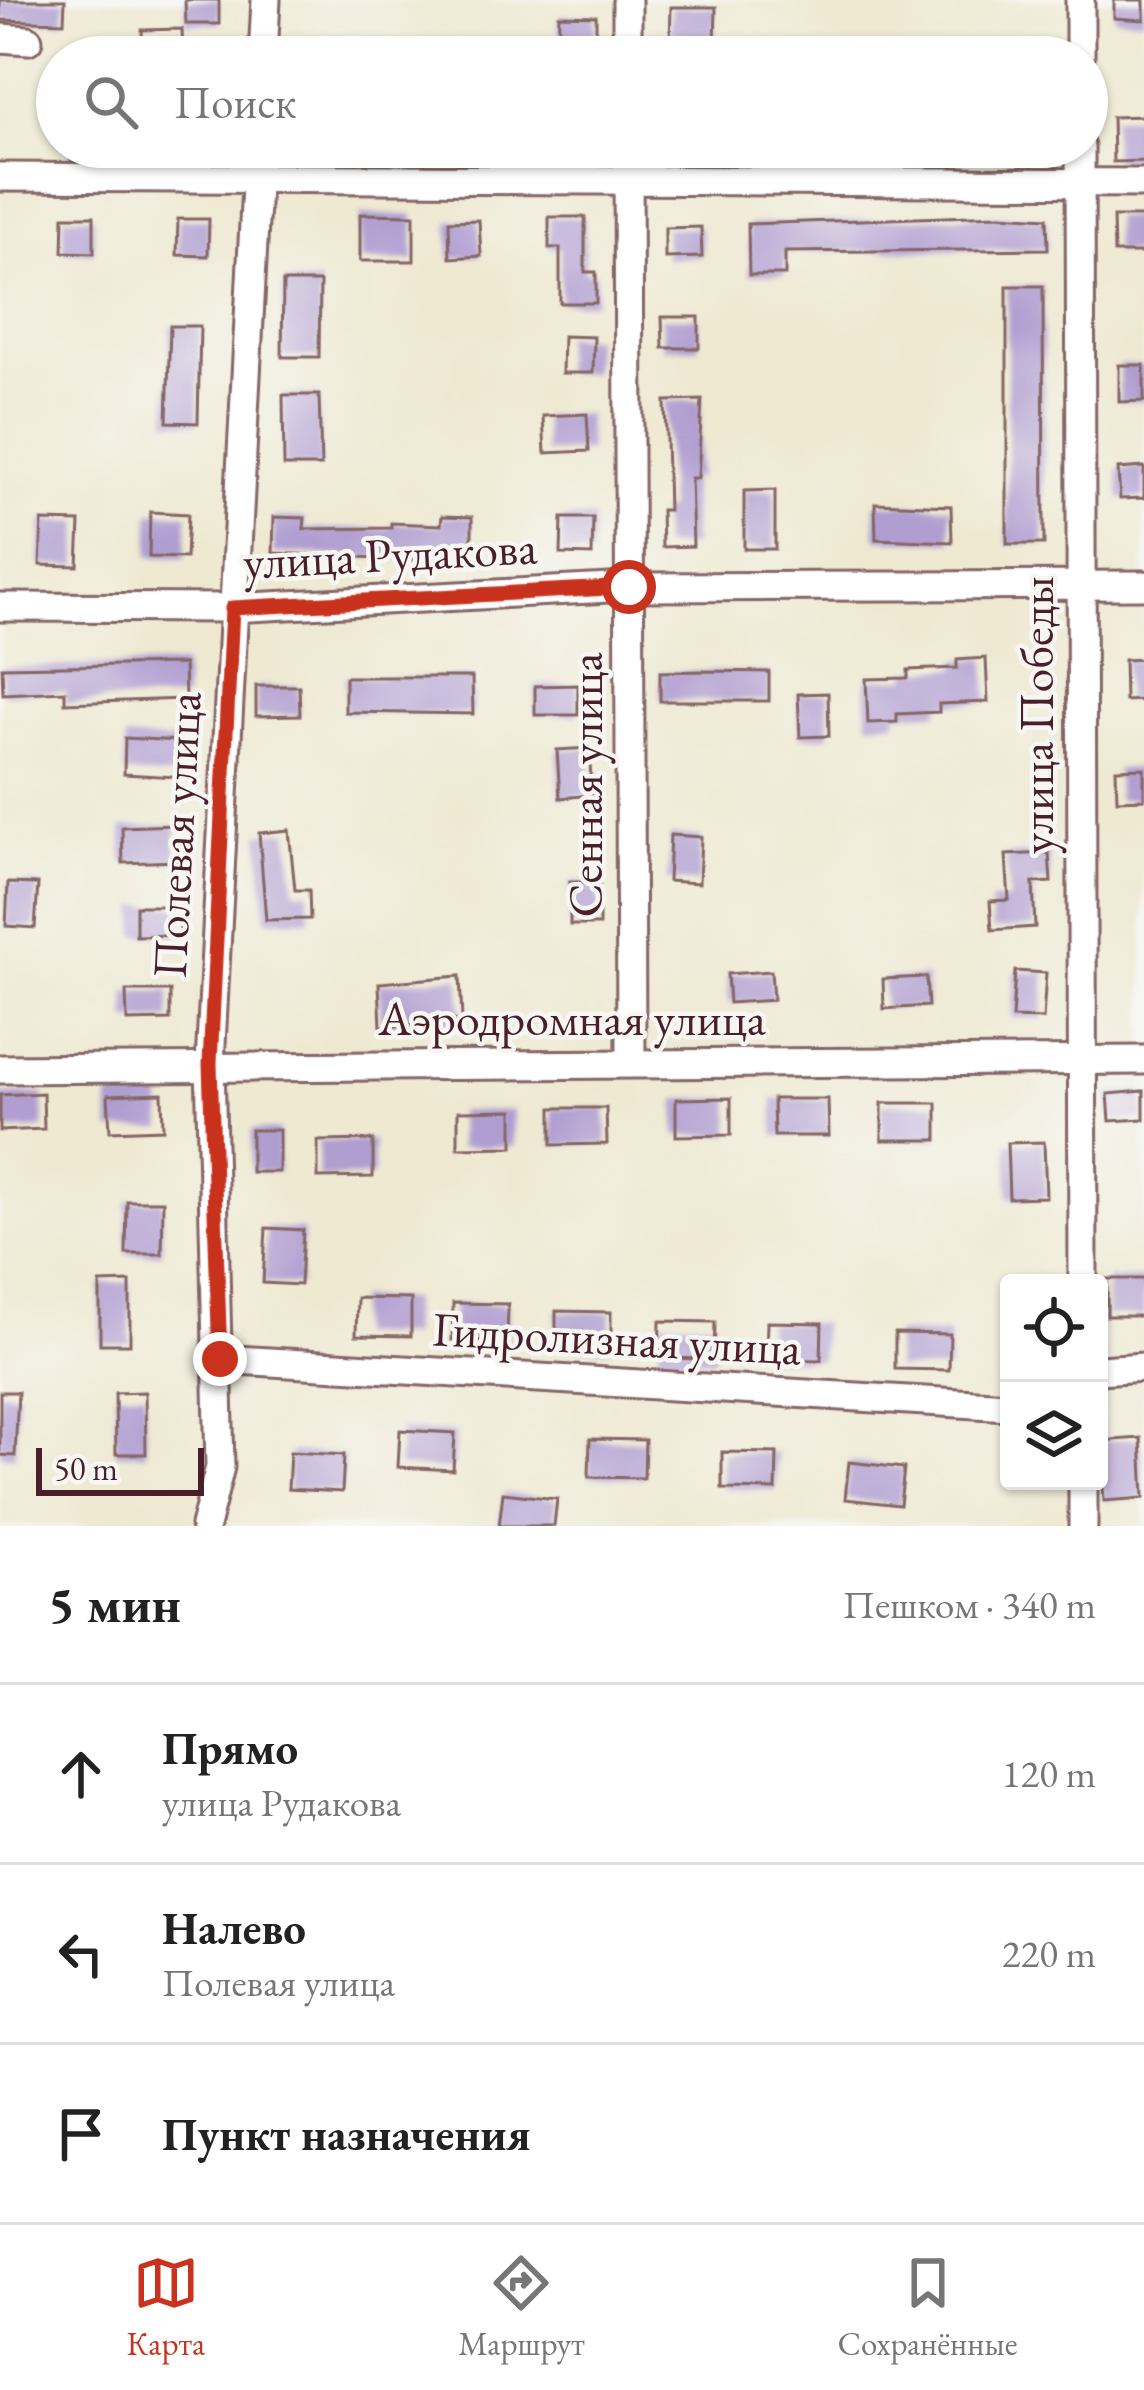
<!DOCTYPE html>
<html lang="ru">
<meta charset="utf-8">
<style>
:root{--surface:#fff;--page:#f2f2f2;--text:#222;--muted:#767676;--line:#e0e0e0;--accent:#c8321e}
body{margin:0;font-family:"EB Garamond",serif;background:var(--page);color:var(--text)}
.controls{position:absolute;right:36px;bottom:36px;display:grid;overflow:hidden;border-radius:12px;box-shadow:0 3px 9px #0004}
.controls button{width:108px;height:108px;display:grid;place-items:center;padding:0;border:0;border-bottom:3px solid var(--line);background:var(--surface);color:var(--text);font:60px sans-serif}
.scale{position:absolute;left:36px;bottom:30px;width:168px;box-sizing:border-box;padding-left:12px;border:6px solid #4a1f2b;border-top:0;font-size:33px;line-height:42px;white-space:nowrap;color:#4a1f2b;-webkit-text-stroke:9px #f6f6f2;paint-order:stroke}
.stop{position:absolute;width:36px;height:36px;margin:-27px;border:9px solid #c8321e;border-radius:50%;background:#fff}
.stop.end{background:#c8321e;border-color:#fff;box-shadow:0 3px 12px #0008}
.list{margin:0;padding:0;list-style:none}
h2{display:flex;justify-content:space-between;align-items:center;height:156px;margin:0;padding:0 48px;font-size:51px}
h2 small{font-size:39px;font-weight:400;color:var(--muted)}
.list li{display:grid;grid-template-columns:78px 1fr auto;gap:36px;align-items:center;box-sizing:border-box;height:180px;padding:0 48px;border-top:3px solid var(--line)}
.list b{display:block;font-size:45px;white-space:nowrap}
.list p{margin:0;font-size:39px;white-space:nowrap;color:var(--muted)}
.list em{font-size:39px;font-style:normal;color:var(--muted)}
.icon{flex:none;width:66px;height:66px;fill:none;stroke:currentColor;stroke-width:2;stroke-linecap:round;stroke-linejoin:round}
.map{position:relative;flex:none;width:1144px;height:1526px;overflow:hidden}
.search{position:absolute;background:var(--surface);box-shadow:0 3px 9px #0004;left:36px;right:36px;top:36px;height:132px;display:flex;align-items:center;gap:30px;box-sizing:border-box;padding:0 42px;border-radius:66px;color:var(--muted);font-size:45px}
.sheet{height:696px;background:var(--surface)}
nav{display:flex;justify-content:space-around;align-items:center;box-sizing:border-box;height:168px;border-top:3px solid var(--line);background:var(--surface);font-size:33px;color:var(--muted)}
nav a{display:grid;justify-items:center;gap:6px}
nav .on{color:var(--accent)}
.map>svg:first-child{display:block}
.building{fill:#b19ed1}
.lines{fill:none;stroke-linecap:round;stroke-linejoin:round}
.minor-casing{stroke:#846665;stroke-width:33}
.minor{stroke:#fff;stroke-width:27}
.route{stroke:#c8321e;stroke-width:15}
.labels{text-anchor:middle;stroke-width:9;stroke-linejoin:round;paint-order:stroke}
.street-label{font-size:48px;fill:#4a1f2b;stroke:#f6f6f2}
</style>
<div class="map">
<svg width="1144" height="1526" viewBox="0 0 1144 1526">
<rect width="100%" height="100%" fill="#f6f6f2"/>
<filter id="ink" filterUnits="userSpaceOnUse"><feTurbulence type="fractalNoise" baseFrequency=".00833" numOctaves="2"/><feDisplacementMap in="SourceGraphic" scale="24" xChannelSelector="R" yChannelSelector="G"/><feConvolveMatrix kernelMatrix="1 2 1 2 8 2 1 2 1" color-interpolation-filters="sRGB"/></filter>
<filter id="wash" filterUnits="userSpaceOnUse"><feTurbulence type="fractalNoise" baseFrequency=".004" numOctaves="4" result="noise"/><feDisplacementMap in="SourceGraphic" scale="48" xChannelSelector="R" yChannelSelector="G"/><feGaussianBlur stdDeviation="2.7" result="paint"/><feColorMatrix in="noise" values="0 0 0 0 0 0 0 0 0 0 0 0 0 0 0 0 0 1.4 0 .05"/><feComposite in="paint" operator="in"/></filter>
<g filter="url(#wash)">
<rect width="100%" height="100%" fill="#efe9d2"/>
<g id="blocks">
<!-- building -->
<g class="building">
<path d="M0,0H65L64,22L0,20Z"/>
<path d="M185,0H219V24H186Z"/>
<path d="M1114,0H1144V20L1114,18Z"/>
<path d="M671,7H716L715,45L670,44Z"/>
<path d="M559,15L596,16V57H558Z"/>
<path d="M182,29L183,57H143L142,30Z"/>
<path d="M1144,116V161L1113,162L1112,117Z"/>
<path d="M71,147H105V160L71,159Z"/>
<rect x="289" y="147" width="38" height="14"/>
<rect x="745" y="147" width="38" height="16"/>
<path d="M360,214L414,215V261H360Z"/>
<path d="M1000,215L1047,218L1048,249L785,252V275H749L748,224Z"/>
<path d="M64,216H94V253L63,252Z"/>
<path d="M549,217H585V272H596V303H560V248H549Z"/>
<path d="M1113,217H1144V253H1114Z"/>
<path d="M178,219H209L208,256L177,255Z"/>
<path d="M479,220L481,256L450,258L449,221Z"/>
<path d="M701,227L702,257L665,258V228Z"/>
<path d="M283,282H320L319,357H282Z"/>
<path d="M1007,286H1043L1044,544H1007Z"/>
<path d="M662,317H699V348H663Z"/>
<path d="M170,326H200L198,423L167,422Z"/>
<path d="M563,336L594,337L593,373H562Z"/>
<path d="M1119,365H1144V401L1119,402Z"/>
<path d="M283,395H319L321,466H284Z"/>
<path d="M702,400L698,478H691L693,546L662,547L661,510H668L665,401Z"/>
<path d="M587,414L589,451L545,453L543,416Z"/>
<path d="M1144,467V498L1120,499L1118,469Z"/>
<path d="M775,490V549H744V491Z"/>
<path d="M875,503L951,506L952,542L876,539Z"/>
<path d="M150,512L188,514L186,558L149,557Z"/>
<path d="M442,516L472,517V553L421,552V560L273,553L274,517L305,518L304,529L391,528V523L441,525Z"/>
<path d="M562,518H593L592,555L561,554Z"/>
<path d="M42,521L80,522L78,566L40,565Z"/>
<path d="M986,658L988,702L939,704V712L897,714V722L868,723L866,679L908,678V670L957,668V660Z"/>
<path d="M1144,659V700L1125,701L1124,660Z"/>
<path d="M184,664L185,699L65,703V691L3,694L2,667Z"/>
<path d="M703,671L769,672V701H660V672Z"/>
<path d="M345,677H472L473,714L345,712Z"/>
<path d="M578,685V715H535V686Z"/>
<path d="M256,686H299L300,715L256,716Z"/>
<path d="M828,693L829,736L800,737L798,694Z"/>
<path d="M125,738L178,741L177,777L124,774Z"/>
<path d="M589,748L592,795L560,798L557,750Z"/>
<path d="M1144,768V799L1117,800L1116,769Z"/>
<path d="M175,825L177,861L123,863L122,827Z"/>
<path d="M289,830L295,890H309L310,919L266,920L259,833Z"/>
<path d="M670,835L701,837L699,883L668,881Z"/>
<path d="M1049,853L1051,882L1033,883L1035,927L992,930L990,901L1009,900L1006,855Z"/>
<rect x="570" y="882" width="29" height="43"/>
<path d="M8,883L38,884L35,928L6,926Z"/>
<path d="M136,906H180V935L136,936Z"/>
<path d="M771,971L773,1000L729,1003L727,974Z"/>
<path d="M1015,971L1046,973L1043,1019L1012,1018Z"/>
<path d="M460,976L462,1020L381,1027L379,983Z"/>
<path d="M926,977L928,1006L884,1009L883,979Z"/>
<path d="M126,991H170V1020L127,1021Z"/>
<path d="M1144,1091V1119L1110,1121L1108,1094Z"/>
<path d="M43,1093L44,1129L0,1131V1095Z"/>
<path d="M162,1093L163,1129L110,1131L108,1095Z"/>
<path d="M731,1098V1135L676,1136V1099Z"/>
<path d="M773,1099H828L829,1136H774Z"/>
<rect x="882" y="1103" width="55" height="37"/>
<path d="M552,1108H606L607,1144L552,1145Z"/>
<path d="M513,1110V1147L458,1148V1111Z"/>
<rect x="251" y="1130" width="28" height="42"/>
<path d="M373,1140V1177L318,1178V1141Z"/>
<path d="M1044,1142L1046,1197L1009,1198L1007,1143Z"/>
<path d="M127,1201H163L162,1254H126Z"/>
<path d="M266,1228L303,1230L300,1285L263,1283Z"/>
<rect x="1107" y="1279" width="37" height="37"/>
<path d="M130,1282V1344H100V1283Z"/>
<path d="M357,1298L411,1299V1336L356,1335Z"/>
<path d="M453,1303L508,1304L507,1341L452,1340Z"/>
<path d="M556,1311L611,1312V1349L556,1348Z"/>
<path d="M660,1321L715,1322L714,1359L659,1358Z"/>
<path d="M767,1322L822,1323L821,1360L766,1359Z"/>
<path d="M895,1333L950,1334L949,1370L895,1369Z"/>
<path d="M0,1392H18L15,1456L0,1455Z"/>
<path d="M145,1392L146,1454H116L115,1393Z"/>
<path d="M400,1430L455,1433L453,1470L398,1467Z"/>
<path d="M1141,1438L1144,1498L1104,1501L1100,1441Z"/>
<path d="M590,1439L645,1440L644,1478L589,1477Z"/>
<path d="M290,1452L344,1455L342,1492L288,1489Z"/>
<path d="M722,1452L777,1453L776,1490L722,1489Z"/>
<path d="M849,1462L904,1468L900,1505L845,1499Z"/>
<path d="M503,1493L557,1499L554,1526H499Z"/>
</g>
</g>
</g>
<g filter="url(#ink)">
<use href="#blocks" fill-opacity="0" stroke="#846665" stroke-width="3"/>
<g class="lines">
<defs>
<g id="minor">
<path d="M627,0V57"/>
<path d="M1080,0V57"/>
<path d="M0,38L28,40"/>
<path d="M263,57L266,0"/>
<path d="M628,147L631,1063"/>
<path d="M1080,147L1083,1283"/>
<path d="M0,177L1144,183"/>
<path d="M0,607L232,608L629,587L1144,585"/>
<path d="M0,1069L1144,1060"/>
<path d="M220,1359L1009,1406"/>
<path d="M1099,1370L1144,1367"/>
<path d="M1083,1481V1526"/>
<path d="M205,1526L220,1467L210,1064L258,147"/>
</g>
</defs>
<!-- minor casing -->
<use href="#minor" class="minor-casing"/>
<!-- minor -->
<use href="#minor" class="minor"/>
</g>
</g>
<g class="lines" filter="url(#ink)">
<!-- route -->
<path class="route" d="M220,1359L210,1064L232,608L629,587"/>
</g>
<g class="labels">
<!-- street labels -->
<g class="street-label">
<text transform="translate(390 554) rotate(-3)" y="17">улица Рудакова</text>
<text transform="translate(1036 715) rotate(-90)" y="17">улица Победы</text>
<text transform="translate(585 785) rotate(-90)" y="17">Сенная улица</text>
<text transform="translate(176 835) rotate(-87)" y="17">Полевая улица</text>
<text x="572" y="1035">Аэродромная улица</text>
<text transform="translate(617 1338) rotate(3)" y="17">Гидролизная улица</text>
</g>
</g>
</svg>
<div class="controls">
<button><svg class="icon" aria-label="locate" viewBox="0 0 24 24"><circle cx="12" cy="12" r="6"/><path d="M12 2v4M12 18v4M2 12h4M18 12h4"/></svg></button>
<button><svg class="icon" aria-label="layers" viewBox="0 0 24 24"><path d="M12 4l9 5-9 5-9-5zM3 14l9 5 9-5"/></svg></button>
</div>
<div class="scale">50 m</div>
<div class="stop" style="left:629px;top:587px"></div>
<div class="stop end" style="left:220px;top:1359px"></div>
<div class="search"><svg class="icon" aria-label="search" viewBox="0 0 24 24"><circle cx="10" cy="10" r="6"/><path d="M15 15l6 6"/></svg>Поиск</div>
</div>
<section class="sheet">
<h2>5 мин<small>Пешком · 340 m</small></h2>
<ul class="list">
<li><svg class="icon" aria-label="ahead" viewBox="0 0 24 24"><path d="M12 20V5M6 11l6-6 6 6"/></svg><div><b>Прямо</b><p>улица Рудакова</p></div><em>120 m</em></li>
<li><svg class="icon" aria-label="left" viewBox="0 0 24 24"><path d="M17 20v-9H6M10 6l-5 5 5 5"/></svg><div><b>Налево</b><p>Полевая улица</p></div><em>220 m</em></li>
<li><svg class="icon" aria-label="arrive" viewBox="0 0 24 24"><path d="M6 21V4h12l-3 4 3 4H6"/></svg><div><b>Пункт назначения</b></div></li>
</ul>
</section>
<nav>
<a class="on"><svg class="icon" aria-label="map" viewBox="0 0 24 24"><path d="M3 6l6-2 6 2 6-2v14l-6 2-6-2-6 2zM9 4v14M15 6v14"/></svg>Карта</a>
<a><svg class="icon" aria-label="directions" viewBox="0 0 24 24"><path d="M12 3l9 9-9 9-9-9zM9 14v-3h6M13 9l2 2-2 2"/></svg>Маршрут</a>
<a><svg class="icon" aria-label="saved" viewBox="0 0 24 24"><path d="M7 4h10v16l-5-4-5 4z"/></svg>Сохранённые</a>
</nav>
